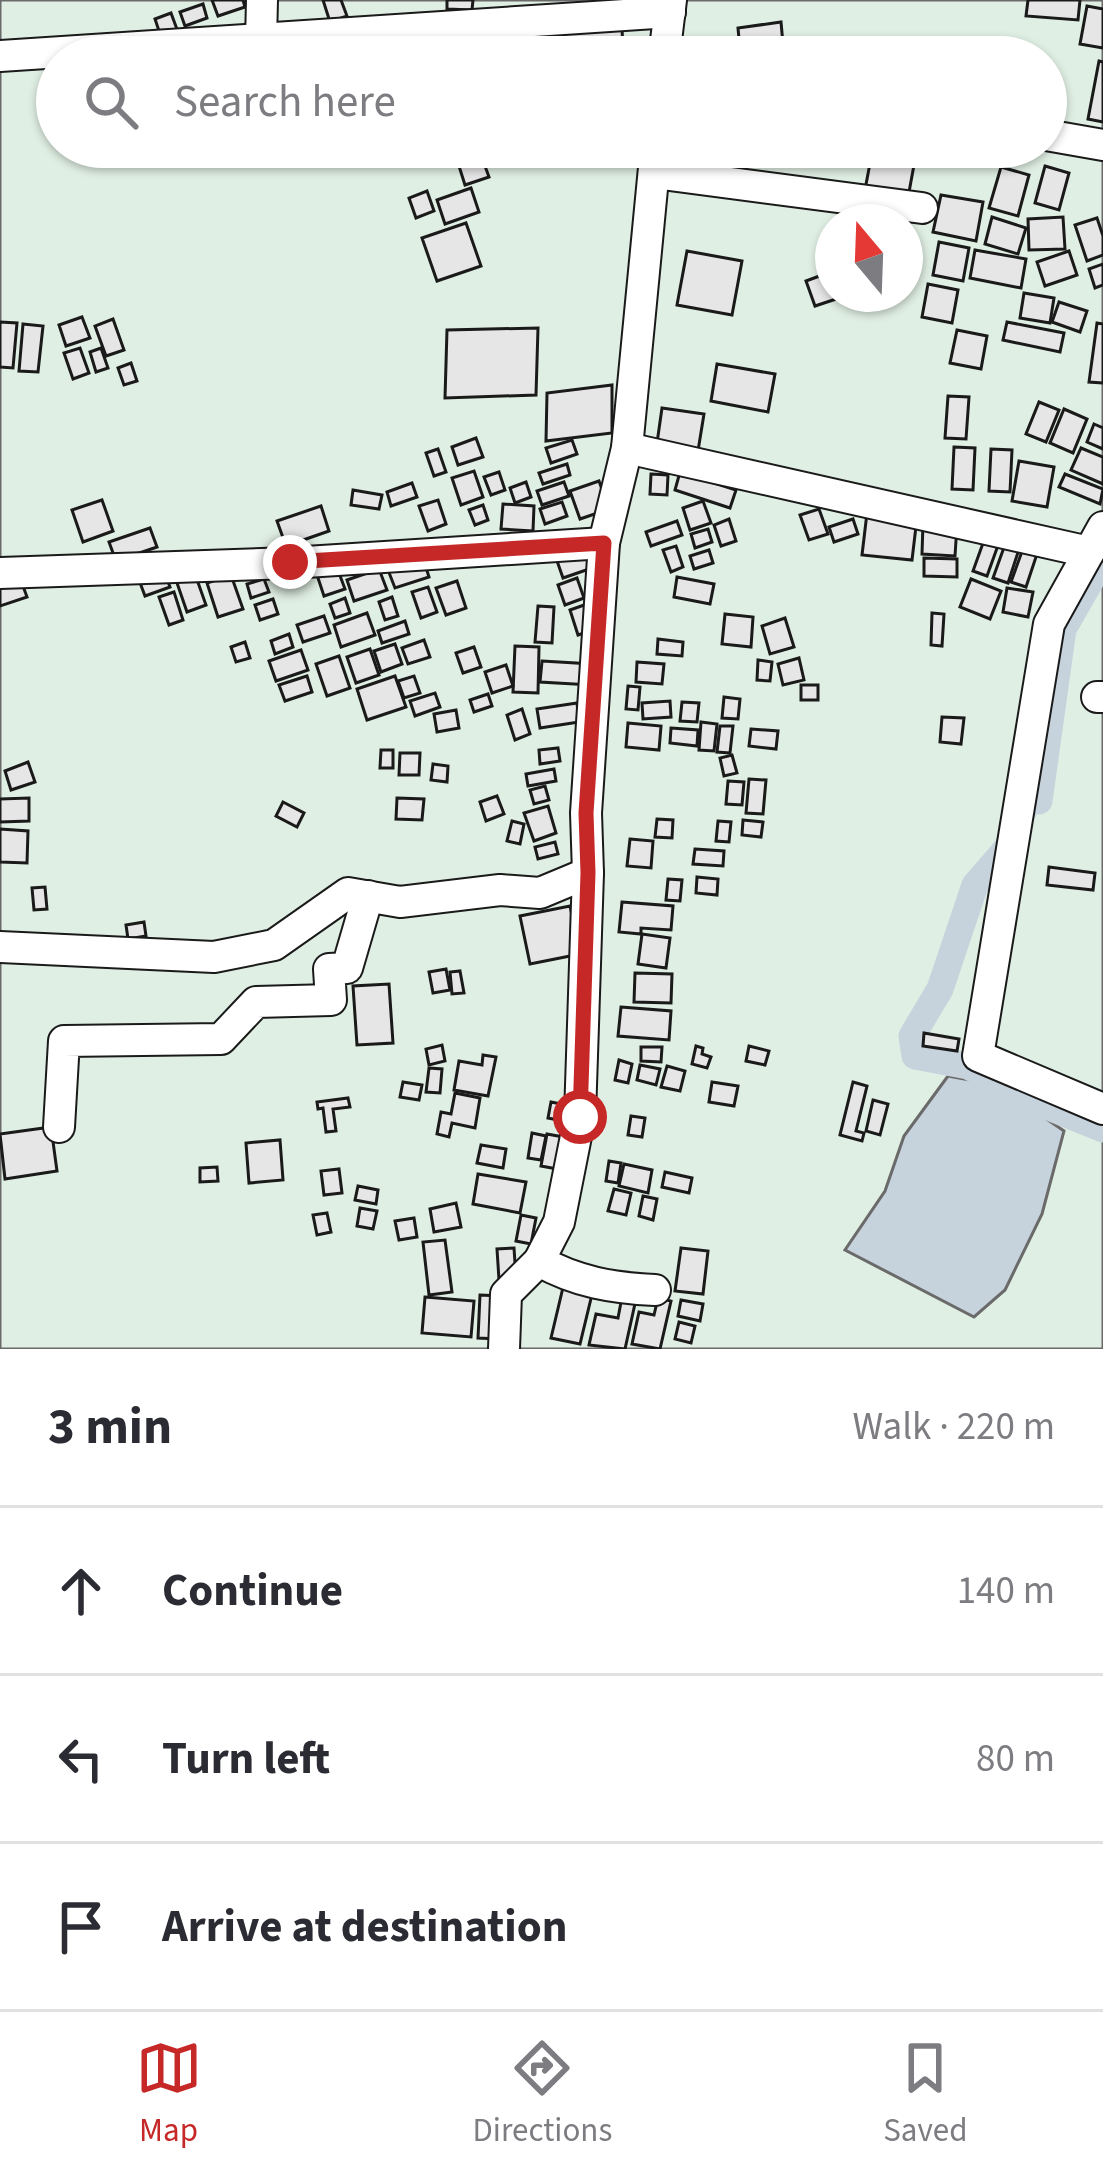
<!DOCTYPE html>
<meta charset="utf-8">
<style>
:root{--surface:#fff;--page:#f2f2f3;--text:#2b2b33;--muted:#7c7c81;--line:#e1e1e2;--accent:#c62828}
body{margin:0;font-family:"Source Sans 3",sans-serif;background:var(--page);color:var(--text)}
.compass{position:absolute;left:815px;top:204px;width:108px;height:108px;border-radius:50%;background:var(--surface);box-shadow:0 3px 9px #0004;rotate:341deg}
.stop{position:absolute;width:36px;height:36px;margin:-27px;border:9px solid #c62828;border-radius:50%;background:#fff}
.stop.end{background:#c62828;border-color:#fff;box-shadow:0 3px 12px #0008}
.list{margin:0;padding:0;list-style:none}
h2{display:flex;justify-content:space-between;align-items:center;height:156px;margin:0;padding:0 48px;font-size:51px}
h2 small{font-size:39px;font-weight:400;color:var(--muted)}
.list li{display:grid;grid-template-columns:78px 1fr auto;gap:36px;align-items:center;box-sizing:border-box;height:168px;padding:0 48px;border-top:3px solid var(--line)}
.list b{display:block;font-size:45px;white-space:nowrap}
.list em{font-size:39px;font-style:normal;color:var(--muted)}
.icon{flex:none;width:66px;height:66px;fill:none;stroke:currentColor;stroke-width:2;stroke-linecap:round;stroke-linejoin:round}
.map{position:relative;flex:none;width:1103px;height:1349px;overflow:hidden}
.search{position:absolute;background:var(--surface);box-shadow:0 3px 9px #0004;left:36px;right:36px;top:36px;height:132px;display:flex;align-items:center;gap:30px;box-sizing:border-box;padding:0 42px;border-radius:66px;color:var(--muted);font-size:45px}
.sheet{height:660px;background:var(--surface)}
nav{display:flex;justify-content:space-around;align-items:center;box-sizing:border-box;height:168px;border-top:3px solid var(--line);background:var(--surface);font-size:33px;color:var(--muted)}
nav a{display:grid;justify-items:center;gap:6px}
nav .on{color:var(--accent)}
.map>svg:first-child{display:block}
.green{fill:#e0efe3;stroke:#6a6a6a;stroke-width:3;fill-rule:evenodd}
.water{fill:#c6d2dc;stroke:#6a6a6a;stroke-width:3}
.lines{fill:none;stroke-linecap:round;stroke-linejoin:round}
.stream{stroke:#c6d2dc;stroke-width:8}
.canal{stroke:#c6d2dc;stroke-width:27}
.building{fill:#e6e6e6;stroke:#1a1a1a;stroke-width:3}
.minor-casing{stroke:#1a1a1a;stroke-width:34}
.minor{stroke:#fff;stroke-width:30}
.route{stroke:#c62828;stroke-width:15}
</style>
<div class="map">
<svg width="1103" height="1349" viewBox="0 0 1103 1349">
<rect width="100%" height="100%" fill="#fff"/>
<!-- green -->
<path class="green" d="M0,0H1103V1349H0ZM57,57H1046V147H57ZM833,222H905V294H833Z"/>
<!-- water -->
<path class="water" d="M948,1076L997,1085L1064,1131L1042,1214L1005,1290L974,1317L845,1250L885,1191L904,1136Z"/>
<g class="lines">
<!-- stream -->
<path class="stream" d="M1029,821L1039,801"/>
<!-- canal -->
<g class="canal">
<path d="M1039,801L1063,629L1103,559"/>
<path d="M1014,840L975,885L940,989L912,1036L915,1056L968,1066L1024,1097L1103,1129"/>
</g>
</g>
<!-- building -->
<g class="building">
<path d="M212,0H243L245,7L218,16Z"/>
<path d="M323,0H341L347,16L330,22Z"/>
<path d="M447,0H473L472,10L447,9Z"/>
<path d="M1028,0H1080L1078,20L1026,16Z"/>
<path d="M203,4L207,18L185,26L180,12Z"/>
<path d="M1087,6L1103,9V48L1080,44Z"/>
<path d="M171,13L178,32L161,37L155,19Z"/>
<path d="M781,22L783,44L740,50L738,28Z"/>
<path d="M622,26L623,57H538L536,32Z"/>
<path d="M1099,61L1103,62V122L1088,119Z"/>
<path d="M901,147H940L938,162L900,156Z"/>
<path d="M481,155L489,177L465,185L458,163Z"/>
<path d="M871,158L914,165L907,203L864,195Z"/>
<path d="M1045,166L1069,173L1059,210L1035,203Z"/>
<path d="M1001,167L1029,175L1018,216L989,208Z"/>
<path d="M471,188L479,212L445,224L437,200Z"/>
<path d="M427,191L434,211L416,218L409,198Z"/>
<path d="M941,195L983,202L976,241L933,232Z"/>
<path d="M992,217L1026,228L1018,254L985,244Z"/>
<path d="M1063,217L1065,249L1029,250L1028,219Z"/>
<path d="M1097,218L1103,236V255L1087,261L1075,225Z"/>
<path d="M466,223L481,266L437,281L422,238Z"/>
<path d="M939,242L969,248L963,281L933,275Z"/>
<path d="M975,250L1026,259L1021,288L970,278Z"/>
<path d="M687,251L742,261L732,315L677,305Z"/>
<path d="M1069,251L1077,275L1045,286L1037,262Z"/>
<path d="M1103,264V285L1095,288L1089,269Z"/>
<path d="M833,271V294H851L815,306L806,281Z"/>
<path d="M928,284L958,290L952,323L922,317Z"/>
<path d="M1024,293L1054,298L1050,323L1020,318Z"/>
<path d="M1059,302L1087,311L1080,332L1052,322Z"/>
<path d="M82,317L90,338L66,346L59,325Z"/>
<path d="M113,319L124,350L106,356L95,326Z"/>
<path d="M0,322L17,323L13,368L0,367Z"/>
<path d="M1007,322L1064,333L1060,352L1003,340Z"/>
<path d="M1097,323L1103,324V383L1089,382Z"/>
<path d="M23,324L43,326L38,372L19,371Z"/>
<path d="M538,328L536,395L445,398L447,330Z"/>
<path d="M957,330L987,336L981,369L950,363Z"/>
<path d="M80,348L89,373L73,379L64,353Z"/>
<path d="M101,348L108,368L96,372L90,352Z"/>
<path d="M131,363L137,381L124,385L118,368Z"/>
<path d="M717,364L775,374L768,412L711,401Z"/>
<path d="M612,385V433L546,441L547,393Z"/>
<path d="M948,396L969,397L966,439L945,438Z"/>
<path d="M1039,402L1059,410L1046,442L1026,434Z"/>
<path d="M662,408L704,414L697,457L656,450Z"/>
<path d="M1064,409L1087,419L1073,453L1050,443Z"/>
<path d="M1094,424L1103,428V449L1087,442Z"/>
<path d="M476,438L483,457L458,465L452,447Z"/>
<path d="M572,440L577,454L551,463L546,448Z"/>
<path d="M954,447L975,448L973,490L952,489Z"/>
<path d="M1081,448L1103,457V484L1071,470Z"/>
<path d="M438,449L446,472L434,476L426,453Z"/>
<path d="M991,449L1012,450L1010,492L989,491Z"/>
<path d="M1019,461L1054,467L1047,507L1012,501Z"/>
<path d="M567,464L570,475L543,484L539,473Z"/>
<path d="M474,471L483,497L461,505L452,478Z"/>
<path d="M499,472L505,490L491,495L484,477Z"/>
<path d="M680,472L736,490L730,508L675,490Z"/>
<path d="M651,474L668,475L667,495L650,494Z"/>
<path d="M1065,474L1103,489L1100,504L1059,487Z"/>
<path d="M599,481L609,509L580,519L570,491Z"/>
<path d="M526,482L531,497L515,503L510,488Z"/>
<path d="M564,482L569,496L542,505L537,491Z"/>
<path d="M412,483L417,497L391,506L387,492Z"/>
<path d="M353,490L382,495L379,509L351,505Z"/>
<path d="M102,500L113,531L83,542L72,510Z"/>
<path d="M438,500L446,524L428,531L419,506Z"/>
<path d="M703,501L711,523L690,530L683,508Z"/>
<path d="M562,502L567,516L545,524L540,509Z"/>
<path d="M503,504L534,506L533,531L501,529Z"/>
<path d="M483,505L488,520L475,525L469,510Z"/>
<path d="M321,506L329,531L286,546L277,521Z"/>
<path d="M819,509L828,534L809,540L800,515Z"/>
<path d="M867,513L917,518L912,560L862,555Z"/>
<path d="M729,519L736,541L721,546L714,525Z"/>
<path d="M853,519L858,534L834,542L829,527Z"/>
<path d="M677,521L682,535L651,546L646,532Z"/>
<path d="M923,523L957,525L955,556L922,554Z"/>
<path d="M150,528L157,547L116,561L109,542Z"/>
<path d="M708,529L712,542L695,548L691,534Z"/>
<path d="M987,532L1001,537L987,576L973,571Z"/>
<path d="M1007,539L1021,543L1008,583L993,578Z"/>
<path d="M1025,543L1039,548L1026,587L1011,582Z"/>
<path d="M676,546L683,567L671,572L663,550Z"/>
<path d="M585,548L592,568L563,578L556,558Z"/>
<path d="M709,550L713,563L694,569L690,556Z"/>
<path d="M423,558L429,577L395,588L388,570Z"/>
<path d="M924,558L957,559V577L924,576Z"/>
<path d="M336,565L345,589L324,596L316,572Z"/>
<path d="M379,569L387,590L354,601L347,580Z"/>
<path d="M164,571L170,587L145,596L139,580Z"/>
<path d="M195,574L206,605L187,612L176,580Z"/>
<path d="M19,575L27,597L0,606V581Z"/>
<path d="M231,575L243,609L218,617L207,583Z"/>
<path d="M677,577L714,584L710,604L674,597Z"/>
<path d="M577,578L584,598L565,605L558,585Z"/>
<path d="M264,579L269,592L251,598L247,584Z"/>
<path d="M971,579L1001,591L990,619L960,607Z"/>
<path d="M457,581L466,608L446,615L436,588Z"/>
<path d="M428,587L437,612L421,618L412,592Z"/>
<path d="M1007,588L1033,592L1028,617L1003,612Z"/>
<path d="M174,592L183,620L169,625L159,597Z"/>
<path d="M392,597L398,616L385,620L379,602Z"/>
<path d="M345,598L350,613L335,618L330,604Z"/>
<path d="M273,599L278,614L260,620L255,605Z"/>
<path d="M587,604L596,629L578,635L570,610Z"/>
<path d="M538,606L554,607L552,643L535,642Z"/>
<path d="M367,613L375,635L341,647L334,625Z"/>
<path d="M932,613L944,614L942,646L931,645Z"/>
<path d="M725,614L753,617L751,647L722,644Z"/>
<path d="M324,616L330,633L303,642L297,625Z"/>
<path d="M785,618L794,647L770,654L762,626Z"/>
<path d="M405,621L409,634L382,643L378,631Z"/>
<path d="M289,634L293,647L275,654L271,641Z"/>
<path d="M658,639L683,642L682,656L657,654Z"/>
<path d="M424,640L430,657L408,664L402,648Z"/>
<path d="M245,642L250,658L236,662L231,647Z"/>
<path d="M395,644L402,664L381,672L374,651Z"/>
<path d="M515,646L539,647L538,693L513,692Z"/>
<path d="M474,647L481,667L463,673L456,653Z"/>
<path d="M370,649L379,675L356,683L347,657Z"/>
<path d="M301,650L308,670L276,681L269,661Z"/>
<path d="M339,656L350,688L327,696L316,664Z"/>
<path d="M799,658L804,680L783,685L778,664Z"/>
<path d="M758,660L772,662L770,681L757,680Z"/>
<path d="M542,661L592,664L591,685L540,682Z"/>
<path d="M637,662L664,664L662,684L636,682Z"/>
<path d="M506,665L513,686L492,693L485,672Z"/>
<path d="M307,676L312,692L285,701L279,685Z"/>
<path d="M395,676L406,707L367,720L357,689Z"/>
<path d="M414,676L420,693L404,698L398,681Z"/>
<rect x="801" y="685" width="17" height="15"/>
<path d="M628,686L640,687L638,710L626,709Z"/>
<path d="M435,693L440,707L415,716L410,701Z"/>
<path d="M488,694L492,706L474,712L470,700Z"/>
<path d="M724,697L740,699L738,719L722,718Z"/>
<path d="M670,701L671,717L643,719L642,703Z"/>
<path d="M682,702L699,703L697,722L680,721Z"/>
<path d="M577,703L579,722L540,728L537,709Z"/>
<path d="M522,709L530,734L515,740L507,715Z"/>
<path d="M456,710L459,728L437,732L434,714Z"/>
<path d="M942,717L964,718L961,744L940,742Z"/>
<path d="M701,722L717,724L714,751L699,750Z"/>
<path d="M628,723L661,726L659,750L626,747Z"/>
<path d="M720,726H733L730,753L717,752Z"/>
<path d="M671,728L698,730L697,746L670,743Z"/>
<path d="M751,729L778,731L776,749L749,746Z"/>
<path d="M558,748L560,761L540,764L539,750Z"/>
<path d="M381,750H393V768H380Z"/>
<path d="M400,753H420L419,775H399Z"/>
<path d="M732,755L737,773L724,776L720,758Z"/>
<path d="M28,762L35,782L11,790L5,771Z"/>
<path d="M433,764L448,766L447,782L431,780Z"/>
<path d="M554,769L556,781L528,786L526,774Z"/>
<path d="M749,779L766,780L763,814L746,813Z"/>
<path d="M728,781L744,782L742,805L726,804Z"/>
<path d="M545,786L549,800L534,804L530,790Z"/>
<path d="M497,796L504,814L486,821L480,802Z"/>
<path d="M29,798V821L0,822V799Z"/>
<path d="M397,798L424,799L422,820L396,819Z"/>
<path d="M283,802L304,813L297,827L276,816Z"/>
<path d="M548,806L556,833L534,841L524,813Z"/>
<path d="M657,819L673,820L672,838L655,837Z"/>
<path d="M743,820L763,822L761,837L742,835Z"/>
<path d="M512,821L524,824L520,844L507,841Z"/>
<path d="M718,821L731,822L729,842L716,841Z"/>
<path d="M0,829L28,831L27,863L0,862Z"/>
<path d="M630,839L653,841L651,868L627,866Z"/>
<path d="M555,842L558,854L538,859L535,847Z"/>
<path d="M695,849L724,851L723,866L693,864Z"/>
<path d="M1049,867L1095,873L1093,890L1047,885Z"/>
<path d="M697,877L718,879L717,895L696,893Z"/>
<path d="M668,879L682,880L680,901L666,900Z"/>
<path d="M45,887L47,909L34,910L32,888Z"/>
<path d="M622,902L673,906L671,930L641,928V934L619,932Z"/>
<path d="M570,906L580,954L530,964L520,916Z"/>
<path d="M144,922L146,936L128,939L126,925Z"/>
<path d="M642,934L670,938L666,968L638,964Z"/>
<path d="M446,969L450,990L433,993L429,972Z"/>
<path d="M460,971L464,993L452,994L450,972Z"/>
<path d="M635,973L672,974L671,1003L634,1002Z"/>
<path d="M389,984L393,1043L357,1045L353,986Z"/>
<path d="M621,1007L671,1011L669,1040L618,1036Z"/>
<path d="M924,1033L959,1039L957,1051L923,1046Z"/>
<path d="M442,1045L445,1061L429,1065L426,1049Z"/>
<path d="M696,1046L703,1048L702,1054L711,1057L707,1068L692,1064Z"/>
<path d="M749,1046L769,1051L765,1065L746,1061Z"/>
<path d="M641,1047H662L661,1062L641,1061Z"/>
<path d="M483,1055L496,1057L488,1096L454,1090L459,1061L482,1065Z"/>
<path d="M619,1060L632,1064L628,1083L615,1080Z"/>
<path d="M640,1065L660,1069L656,1085L637,1080Z"/>
<path d="M667,1066L685,1071L680,1091L661,1087Z"/>
<path d="M429,1068L442,1069L440,1093L426,1092Z"/>
<path d="M403,1082L422,1085L419,1100L400,1097Z"/>
<path d="M712,1082L738,1086L734,1106L709,1102Z"/>
<path d="M853,1082L867,1086L856,1131L864,1133L862,1141L840,1135Z"/>
<path d="M455,1093L480,1098L475,1128L452,1123L449,1137L437,1134L441,1112L451,1114Z"/>
<path d="M348,1098L350,1107L333,1109L336,1131L326,1132L323,1108L318,1109L317,1102Z"/>
<path d="M873,1100L888,1104L880,1135L866,1131Z"/>
<path d="M551,1102L571,1106L568,1122L548,1118Z"/>
<path d="M631,1116L645,1118L642,1137L628,1135Z"/>
<path d="M51,1127L57,1171L5,1179L0,1134Z"/>
<path d="M532,1133L546,1136L541,1160L528,1158Z"/>
<path d="M547,1134L574,1139L568,1171L541,1166Z"/>
<path d="M280,1140L283,1180L249,1183L246,1143Z"/>
<path d="M481,1145L506,1149L503,1168L477,1163Z"/>
<path d="M609,1161L621,1163L618,1183L606,1181Z"/>
<path d="M624,1164L652,1170L648,1193L619,1186Z"/>
<path d="M217,1167L218,1181L200,1182V1168Z"/>
<path d="M339,1169L342,1193L324,1195L321,1171Z"/>
<path d="M665,1172L692,1178L689,1193L662,1187Z"/>
<path d="M478,1174L526,1182L520,1213L473,1204Z"/>
<path d="M358,1186L378,1190L376,1204L355,1200Z"/>
<path d="M614,1189L631,1193L626,1215L608,1211Z"/>
<path d="M643,1196L657,1199L653,1220L639,1216Z"/>
<path d="M456,1203L461,1227L434,1232L430,1209Z"/>
<path d="M360,1208L377,1211L373,1229L357,1226Z"/>
<path d="M327,1213L331,1232L317,1235L313,1215Z"/>
<path d="M521,1215L536,1218L531,1244L516,1241Z"/>
<path d="M414,1218L417,1237L399,1240L395,1221Z"/>
<path d="M445,1240L452,1292L429,1295L423,1242Z"/>
<path d="M514,1248L516,1278L499,1280L497,1249Z"/>
<path d="M681,1248L708,1251L703,1294L675,1291Z"/>
<path d="M565,1279L594,1286L580,1344L551,1338Z"/>
<path d="M480,1295L500,1296L498,1339L478,1338Z"/>
<path d="M425,1297L474,1301L471,1337L422,1333Z"/>
<path d="M622,1297L636,1299L625,1349L589,1345L596,1314L618,1318Z"/>
<path d="M658,1298L671,1301L660,1349L632,1344L639,1312L654,1315Z"/>
<path d="M681,1300L703,1304L700,1321L678,1316Z"/>
<path d="M679,1322L695,1326L691,1343L675,1339Z"/>
</g>
<g class="lines">
<defs>
<g id="minor">
<path d="M261,41L262,0"/>
<path d="M0,56L670,12"/>
<path d="M664,57L671,0"/>
<path d="M1046,135L1103,145"/>
<path d="M654,173L922,208"/>
<path d="M627,448L1089,552"/>
<path d="M1103,527L1049,624L978,1056L1103,1109"/>
<path d="M0,573L290,563L604,543"/>
<path d="M1097,697H1103"/>
<path d="M0,947L214,957L274,945L348,893L400,902L500,890L540,893L588,873"/>
<path d="M59,1127L64,1041L221,1039L256,1002L331,1000L329,969L347,968L368,896"/>
<path d="M539,1261C577,1282 612,1288 655,1290"/>
<path d="M504,1349L506,1294L539,1261L559,1222L580,1116L588,873L586,813L604,543L627,448L656,147"/>
</g>
</defs>
<!-- minor casing -->
<use href="#minor" class="minor-casing"/>
<!-- minor -->
<use href="#minor" class="minor"/>
</g>
<g class="lines">
<!-- route -->
<path class="route" d="M290,562L604,543L586,813L588,873L580,1117"/>
</g>
</svg>
<svg class="compass" viewBox="-18 -18 36 36"><path d="M0-13l5 13h-10z" fill="#e53935"/><path d="M0 13l5-13h-10z" fill="#7c7c81"/></svg>
<div class="stop" style="left:580px;top:1117px"></div>
<div class="stop end" style="left:290px;top:562px"></div>
<div class="search"><svg class="icon" aria-label="search" viewBox="0 0 24 24"><circle cx="10" cy="10" r="6"/><path d="M15 15l6 6"/></svg>Search here</div>
</div>
<section class="sheet">
<h2>3 min<small>Walk · 220 m</small></h2>
<ul class="list">
<li><svg class="icon" aria-label="ahead" viewBox="0 0 24 24"><path d="M12 20V5M6 11l6-6 6 6"/></svg><div><b>Continue</b></div><em>140 m</em></li>
<li><svg class="icon" aria-label="left" viewBox="0 0 24 24"><path d="M17 20v-9H6M10 6l-5 5 5 5"/></svg><div><b>Turn left</b></div><em>80 m</em></li>
<li><svg class="icon" aria-label="arrive" viewBox="0 0 24 24"><path d="M6 21V4h12l-3 4 3 4H6"/></svg><div><b>Arrive at destination</b></div></li>
</ul>
</section>
<nav>
<a class="on"><svg class="icon" aria-label="map" viewBox="0 0 24 24"><path d="M3 6l6-2 6 2 6-2v14l-6 2-6-2-6 2zM9 4v14M15 6v14"/></svg>Map</a>
<a><svg class="icon" aria-label="directions" viewBox="0 0 24 24"><path d="M12 3l9 9-9 9-9-9zM9 14v-3h6M13 9l2 2-2 2"/></svg>Directions</a>
<a><svg class="icon" aria-label="saved" viewBox="0 0 24 24"><path d="M7 4h10v16l-5-4-5 4z"/></svg>Saved</a>
</nav>
